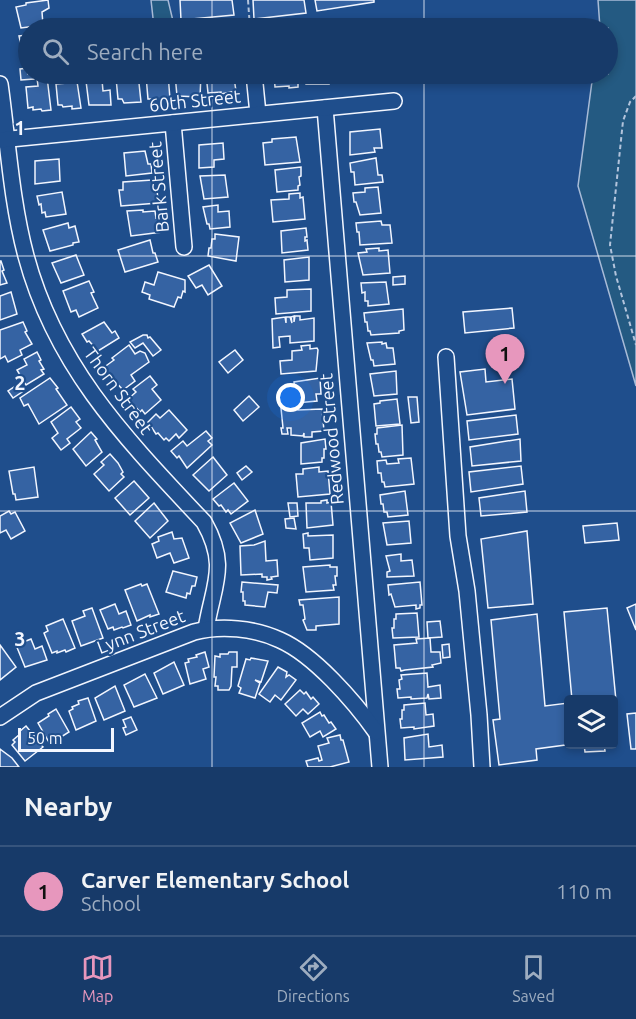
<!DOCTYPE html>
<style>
:root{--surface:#173a69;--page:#244571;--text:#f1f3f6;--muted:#9eadc0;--line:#36547d;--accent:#e797bd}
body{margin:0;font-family:Ubuntu,sans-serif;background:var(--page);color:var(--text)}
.controls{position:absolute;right:18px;bottom:18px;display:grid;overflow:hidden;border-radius:6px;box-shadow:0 3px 9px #0003}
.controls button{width:54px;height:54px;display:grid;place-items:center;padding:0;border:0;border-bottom:2px solid var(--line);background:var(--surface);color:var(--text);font:30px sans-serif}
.scale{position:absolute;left:18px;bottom:15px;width:96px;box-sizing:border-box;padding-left:6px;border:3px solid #f2f6ff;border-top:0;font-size:16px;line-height:21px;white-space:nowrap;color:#f2f6ff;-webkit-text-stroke:4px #1f4e8c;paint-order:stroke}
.you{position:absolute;left:291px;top:398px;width:21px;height:21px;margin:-15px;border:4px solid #fff;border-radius:50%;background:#1a73e8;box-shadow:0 0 0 9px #1a73e833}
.badge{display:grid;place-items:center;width:39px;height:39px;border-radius:50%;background:var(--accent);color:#111;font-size:20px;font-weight:700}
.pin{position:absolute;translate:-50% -50px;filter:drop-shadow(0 2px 3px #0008)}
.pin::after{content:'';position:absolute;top:32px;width:21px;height:18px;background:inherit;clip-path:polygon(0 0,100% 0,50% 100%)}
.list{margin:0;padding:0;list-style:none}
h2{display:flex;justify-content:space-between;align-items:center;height:78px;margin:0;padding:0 24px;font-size:26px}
h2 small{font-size:20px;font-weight:400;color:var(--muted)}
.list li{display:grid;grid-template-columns:39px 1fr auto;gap:18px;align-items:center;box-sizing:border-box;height:90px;padding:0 24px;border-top:2px solid var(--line)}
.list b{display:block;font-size:22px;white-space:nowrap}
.list p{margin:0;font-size:20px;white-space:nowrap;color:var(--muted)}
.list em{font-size:20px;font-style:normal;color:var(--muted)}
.icon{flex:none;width:33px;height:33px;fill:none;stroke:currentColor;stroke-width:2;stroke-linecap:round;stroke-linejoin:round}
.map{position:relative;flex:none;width:636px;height:767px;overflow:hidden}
.search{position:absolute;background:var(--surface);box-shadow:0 3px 9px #0003;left:18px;right:18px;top:18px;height:66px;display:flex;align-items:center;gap:15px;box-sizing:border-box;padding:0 21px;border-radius:33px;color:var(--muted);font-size:22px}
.sheet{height:168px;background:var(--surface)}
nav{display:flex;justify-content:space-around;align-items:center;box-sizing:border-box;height:84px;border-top:2px solid var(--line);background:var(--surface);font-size:16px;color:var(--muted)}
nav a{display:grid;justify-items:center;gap:3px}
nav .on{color:var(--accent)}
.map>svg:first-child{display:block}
.green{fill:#245a82;stroke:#a8bbd7;stroke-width:1.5}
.building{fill:#3563a3;stroke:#f2f6ff;stroke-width:1.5}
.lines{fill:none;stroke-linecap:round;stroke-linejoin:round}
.minor-casing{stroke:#f2f6ff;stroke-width:18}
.path{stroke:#b3c4dc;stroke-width:2;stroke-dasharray:4.5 3;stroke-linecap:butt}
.minor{stroke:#1f4e8c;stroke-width:15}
.grid{fill:none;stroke:#f2f6ff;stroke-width:1.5;stroke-opacity:0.55}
.labels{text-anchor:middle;stroke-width:4.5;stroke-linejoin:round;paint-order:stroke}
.street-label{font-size:18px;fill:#f2f6ff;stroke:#1f4e8c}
.grid-label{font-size:20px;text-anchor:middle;font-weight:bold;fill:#f2f6ff;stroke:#1f4e8c;stroke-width:4.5;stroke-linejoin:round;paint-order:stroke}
</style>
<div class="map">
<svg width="636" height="767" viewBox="0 0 636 767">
<rect width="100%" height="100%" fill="#1f4e8c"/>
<!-- green -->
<g class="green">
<path d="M151,0H168L173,21L168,27H154Z"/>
<path d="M598,0H636V386L578,186L593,74H608V28H600Z"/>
</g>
<!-- building -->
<g class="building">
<path d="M48,0L49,8L42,12L43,25L21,28L16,7L26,5V3Z"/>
<path d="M180,0H232L234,15L181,20Z"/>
<path d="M253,0H304L306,13L254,19Z"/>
<path d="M315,0H374V2L317,11Z"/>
<path d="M28,35V58L24,59L19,36Z"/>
<path d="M28,68V74H34V79L21,80L20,69Z"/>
<path d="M130,74H138L141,102L124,103L122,99H118L116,78H121V75H127L128,77H130Z"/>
<path d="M168,74L170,99H148L146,76Z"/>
<path d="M175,74H201L200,97L177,96Z"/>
<path d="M206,74H229V79L234,78L236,91L221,94V92L208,93Z"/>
<path d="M274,74H302V80H298V87L289,88V86L275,87Z"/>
<path d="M305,74H328L329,84H306Z"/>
<path d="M336,74H359V82L341,81V78L336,79Z"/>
<path d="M366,74H388L389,78H366Z"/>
<path d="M76,75L81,108L72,109V106L63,107L62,105H58L56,84L67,83L66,76Z"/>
<path d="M47,77L51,110L42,111L41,109L33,110V107L28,108L26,87L38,86L37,78Z"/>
<path d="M102,80L103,91L110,90L111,105H89L86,81Z"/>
<path d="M380,129L382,148H374L375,152L350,155V132Z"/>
<path d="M296,137L300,162L265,165L263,143L272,142V139Z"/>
<path d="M223,143L224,159L214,160V167L199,168V145Z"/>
<path d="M145,151L148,164H151L152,173L126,176L124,153Z"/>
<path d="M376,158L378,175H382L383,182L355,185L354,172H351L350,163Z"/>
<path d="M59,159L60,181L35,184V161Z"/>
<path d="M301,167V176L299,177L300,185L298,186V190L277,192L275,170Z"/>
<path d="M225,175L228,197L204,199L200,176Z"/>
<path d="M152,180L153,188H157L158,203L121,206L119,190H123V182Z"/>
<path d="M378,187L381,213L360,215L356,202H354L353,193L365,192V188Z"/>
<path d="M62,192L66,214L46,217L45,212L42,213L41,204L39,205L37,196Z"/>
<path d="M300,193V198L303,197L305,219L273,222L271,200L289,199V194Z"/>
<path d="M218,205V212L229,211L230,227L210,229L209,224H207L203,207Z"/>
<path d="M143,210V212L155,211L156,218L160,217L162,232L131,236L127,211Z"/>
<path d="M381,221L382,225H390L392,243L360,245L359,232H357L356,223Z"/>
<path d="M68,223L69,228L75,226L79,242L73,243V245L50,251L43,230Z"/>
<path d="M306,228L307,237H305V241L307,240L308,250L282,253L281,231Z"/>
<path d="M215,234L239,237L236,261L208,256L209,248H211L212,239H215Z"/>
<path d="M150,240L153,253H155L158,262L125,272L118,250Z"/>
<path d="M379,248V251L388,250L390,273L363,275L358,253L367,252L366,249Z"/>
<path d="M76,255L84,275L61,283L52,263Z"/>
<path d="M309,257V280L285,282L284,260Z"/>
<path d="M0,261H1L4,270L2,271L7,283L0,285Z"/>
<path d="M209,265L222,286L208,295L202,285L196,288L188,276Z"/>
<path d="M158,272L185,280V292L183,291L181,298L178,297L174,307L149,299L150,295L142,292L145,282L154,285Z"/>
<path d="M405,276V284L393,285V277Z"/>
<path d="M89,281L94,292L91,293L98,308L79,317L76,310L71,312L63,291Z"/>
<path d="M386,282L389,304L368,306V301H365V292L362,293L361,283Z"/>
<path d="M311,289V311L276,314L275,298L287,297V290Z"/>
<path d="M11,292L17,314L0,320V296Z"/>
<path d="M512,308L514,328L465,333L463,312Z"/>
<path d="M403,309L404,330L399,331V333L371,335L370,331H368L367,322H365L364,313Z"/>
<path d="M294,316V322L295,316H300V320L314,318V341L290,343V336L279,337L280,347L273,348L272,319L285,317L286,323V317H290L292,323L291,317Z"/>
<path d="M23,322L27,331L25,332L32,344L20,350L22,355L8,362L5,356L0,359V330Z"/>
<path d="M104,322L112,333L115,331L119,338L98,351L89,341L87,342L82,334Z"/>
<path d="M143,335H147L148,338L150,337L161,350L153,356L143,343L135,348L130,342Z"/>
<path d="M382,342V344L386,343L387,348H393L395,364L374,366L373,360H371L367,343Z"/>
<path d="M129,345L135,354L140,351L145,353L149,362L131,375L135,381L123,390L103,368L114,360L112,358Z"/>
<path d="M310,345V349L317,348L318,350L316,371L281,374L280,361L292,360V351L302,350L301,346Z"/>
<path d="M235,350L243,360L228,373L219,362Z"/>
<path d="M37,352L41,360L39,361L44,369L41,370L44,374L26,385L17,370L27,365L24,359Z"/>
<path d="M485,369L486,382L512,379L515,409L467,415L460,372Z"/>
<path d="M396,371L397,394L374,396L370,374Z"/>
<path d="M150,376L157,385L152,389L161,400L145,414L142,410L140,412L134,405L133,407L127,400L136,392L133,389Z"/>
<path d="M50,378L58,388L56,389L67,405L39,424L28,404L24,406L20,398Z"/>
<path d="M320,378L321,394H316L317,401L296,403L294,382Z"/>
<path d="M17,385L22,392L13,398L8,391Z"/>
<path d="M249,396L259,407L243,421L234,410Z"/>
<path d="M408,397H417L419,422L411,423Z"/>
<path d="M397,399L400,424L376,426L374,404L380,403V401Z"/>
<path d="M71,407L80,419L76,422L81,428L67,439L70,443L61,450L52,438L58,433L51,422Z"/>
<path d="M298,407V410L322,409L324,431L312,432V437H304V433L303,436L291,435V428H287L288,434H282L281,428H283L281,408Z"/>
<path d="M169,410L187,430L179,438L176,434L169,441L166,438L164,440L158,433L156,434L148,422L156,414L160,418Z"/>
<path d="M516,415L518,434L469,440L467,421Z"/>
<path d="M402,425L403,455L382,457L381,452H379L378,444H376L375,434H377V428Z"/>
<path d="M206,431L212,438L208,441L212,445L187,468L179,456L177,458L171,451L183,441L187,446Z"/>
<path d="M91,432L97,439L95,440L102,452L86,466L73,449Z"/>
<path d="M325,439L326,449H324V458H322V462L301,464V443Z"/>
<path d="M520,439L521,461L472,466L470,447Z"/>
<path d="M110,454L118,463L123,472L121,474L124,477L109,491L94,474L104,465L101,462Z"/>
<path d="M213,457L227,475L209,491L193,475Z"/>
<path d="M411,458L414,484L385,487L384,482H382L381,473H378L377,461L386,460L387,464L399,463L398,459Z"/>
<path d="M246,466L252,472L242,480L237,473Z"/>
<path d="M521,466L523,484L471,492L469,472Z"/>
<path d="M34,467L38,497L16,500L15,494H13L9,471Z"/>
<path d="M319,467V472L328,471L330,494L298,497L296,474H303V469Z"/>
<path d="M134,481L149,498L130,515L115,498Z"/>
<path d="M234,483L248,501L231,514L228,510L226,512L221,505L219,506L213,499Z"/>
<path d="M405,491L408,515L388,517L387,512H384L383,504H381L380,495Z"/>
<path d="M525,491L527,512L481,516L479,498Z"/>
<path d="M327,500V503L331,502L333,525L307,528L306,503H321V501Z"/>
<path d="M154,503L168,521L150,538L135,521Z"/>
<path d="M288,503H297L298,516L290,517Z"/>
<path d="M255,510L263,534L241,543L230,523Z"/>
<path d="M9,511L11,514L15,512L25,531L11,539L6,530L0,533V516Z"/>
<path d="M294,518L296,529L286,528L285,519Z"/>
<path d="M409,521L411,543L387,545L383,523Z"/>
<path d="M617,523L619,540L585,543L583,526Z"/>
<path d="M527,531L533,604L488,608L481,539Z"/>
<path d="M172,532L174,539L182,538L189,558L174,563L170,553L157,558L152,544L159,541L158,537Z"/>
<path d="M308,533V536L333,535V558L310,560L309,548H304L303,534Z"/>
<path d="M265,541L266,561L277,560L278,576L271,577L272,579L267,580V577H262V574L241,575L240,546L254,545Z"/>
<path d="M401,554V561L412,560L414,576L387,577V572L390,571L386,556Z"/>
<path d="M330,565V567H337V576H335L336,585H333L334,590L306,592L303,567Z"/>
<path d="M173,571L197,577L195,586H192L190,594L187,593L186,598L166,592Z"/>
<path d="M242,582L278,585L277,593L268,592L265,607L245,605V601H243V592H241Z"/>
<path d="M420,582L422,605H420V608L416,609V605L395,607L391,594L389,595L388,585Z"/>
<path d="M141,584L142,586L147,584L159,614L150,617V615L137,621L125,590Z"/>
<path d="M339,597V624L316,626V630H307L303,620L305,619L303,605H300L299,600Z"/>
<path d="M115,604L119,614L126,611L131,625L123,628L122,627L114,630L113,627L108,629L100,610Z"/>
<path d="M636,604V630L627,608Z"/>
<path d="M92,608L103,638L81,646L72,621L85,616L83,611Z"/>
<path d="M607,608L617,711H614V700H572L564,612Z"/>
<path d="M417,613L419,637L393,638L392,628H394V619H396V614Z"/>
<path d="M537,614L545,706L568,703V744H573L536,749L537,760L499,765L493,720L500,719L491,620Z"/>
<path d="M63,619L75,648L66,652L65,650L57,653V651L52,653L44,633L48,631L46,626Z"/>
<path d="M440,621L442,637L428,638L427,622Z"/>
<path d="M430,638L431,652H440L441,663L432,665L433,667L405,670L401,671L400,668H396L394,645L417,643L416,639Z"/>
<path d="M31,639L35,649L42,646L47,660L25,667L16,645Z"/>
<path d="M449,644L450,657L443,658L442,645Z"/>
<path d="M0,645L16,667L0,680Z"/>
<path d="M205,652L209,667L203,669L206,679L190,684L185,663L189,662L188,659L197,657L196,655Z"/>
<path d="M229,652H237V667H232L231,686L229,690H218V686H215L216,677H214L215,656L220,657V654H228Z"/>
<path d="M251,658L268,661L261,682L255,680L260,683L255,698L239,693L241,688L238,686L246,659L250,660Z"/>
<path d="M174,662L184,685L163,694L154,673Z"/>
<path d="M278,667L287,672L286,677L289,675L296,680L281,700L275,695L270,702L259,694Z"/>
<path d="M427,673L428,687L440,685L441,698L429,699L428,694L427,698L411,699V697L398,698L397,689H400L399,680L402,679L401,675Z"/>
<path d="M145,674L157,698L134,707L124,685Z"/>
<path d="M115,686L125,711L104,720L95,698Z"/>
<path d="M300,690L304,694L306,692L311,699L313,697L319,704L308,714L303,709L296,716L285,704Z"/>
<path d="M88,698L96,721L76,730L69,711L73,709L72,707L79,704L78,701Z"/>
<path d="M425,703L426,715L433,714L434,726L414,729V727L401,728L400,719H402V710H404V705Z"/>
<path d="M56,709L69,732L50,744L38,723L49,716L48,714Z"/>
<path d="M320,712L322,716L324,715L329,723L331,722L336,729L323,737L320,731L310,737L302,723Z"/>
<path d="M636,713V749H631L627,714Z"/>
<path d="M131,717L137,730L126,735L123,728L126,727L123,720Z"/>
<path d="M26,726L43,747L25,761L12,745L15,742L13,740L20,734L19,732Z"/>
<path d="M428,734L429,747L442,745L443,757L405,760L404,738Z"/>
<path d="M340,735L341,740H343L349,762L330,767H308L306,761L318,758L319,761L322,760L318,746L329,743L327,738Z"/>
<path d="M584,744H604L605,751L585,752Z"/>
<path d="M0,749L12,758L19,767H0Z"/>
</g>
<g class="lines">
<defs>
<g id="minor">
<path d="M254,74L258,114"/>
<path d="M0,84C8,141 11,200 26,256C56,368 127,440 204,522C229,566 213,585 206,629"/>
<path d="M325,108L380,767"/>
<path d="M173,123L184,247"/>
<path d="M0,140L394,101"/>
<path d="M446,357L458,536L467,591L479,715L482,767"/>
<path d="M0,717L36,693L194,632C221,625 254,628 280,640C314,655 354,701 376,732"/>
</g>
</defs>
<!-- minor casing -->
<use href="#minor" class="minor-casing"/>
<!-- path -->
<g class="path">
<path d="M248,0L250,28"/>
<path d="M636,96L630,102L623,121L610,245L616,276L636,345"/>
</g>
<!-- minor -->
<use href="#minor" class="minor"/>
</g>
<!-- grid -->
<path class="grid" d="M212,0V28M424,0V28M212,74V767M424,74V767M0,256H636M0,511H636"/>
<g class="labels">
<!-- street labels -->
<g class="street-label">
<text transform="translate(195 101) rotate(-6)" y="6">60th Street</text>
<text transform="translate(159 187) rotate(-95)" y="6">Bark Street</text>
<text transform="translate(118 391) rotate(54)" y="6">Thorn Street</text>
<text transform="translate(332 439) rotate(-95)" y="6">Redwood Street</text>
<text transform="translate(141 632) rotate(-21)" y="6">Lynn Street</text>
</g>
</g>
<g class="grid-label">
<text x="20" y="135">1</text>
<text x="20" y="390">2</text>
<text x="20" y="646">3</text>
</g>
</svg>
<div class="controls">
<button><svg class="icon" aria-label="layers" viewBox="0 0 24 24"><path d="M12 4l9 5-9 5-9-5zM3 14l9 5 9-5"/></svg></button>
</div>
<div class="scale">50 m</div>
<div class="you"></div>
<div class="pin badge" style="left:505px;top:384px">1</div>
<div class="search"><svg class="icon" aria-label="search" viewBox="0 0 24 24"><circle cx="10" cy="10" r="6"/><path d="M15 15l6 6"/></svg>Search here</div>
</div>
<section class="sheet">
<h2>Nearby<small></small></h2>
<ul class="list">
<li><span class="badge">1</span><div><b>Carver Elementary School</b><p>School</p></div><em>110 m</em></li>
</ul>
</section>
<nav>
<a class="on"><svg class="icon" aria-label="map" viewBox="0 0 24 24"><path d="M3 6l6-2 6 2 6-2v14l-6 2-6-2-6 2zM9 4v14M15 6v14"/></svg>Map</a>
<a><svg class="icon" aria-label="directions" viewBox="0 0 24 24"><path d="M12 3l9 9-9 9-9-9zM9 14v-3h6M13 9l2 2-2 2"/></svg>Directions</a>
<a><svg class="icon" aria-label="saved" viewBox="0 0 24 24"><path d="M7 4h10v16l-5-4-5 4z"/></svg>Saved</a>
</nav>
